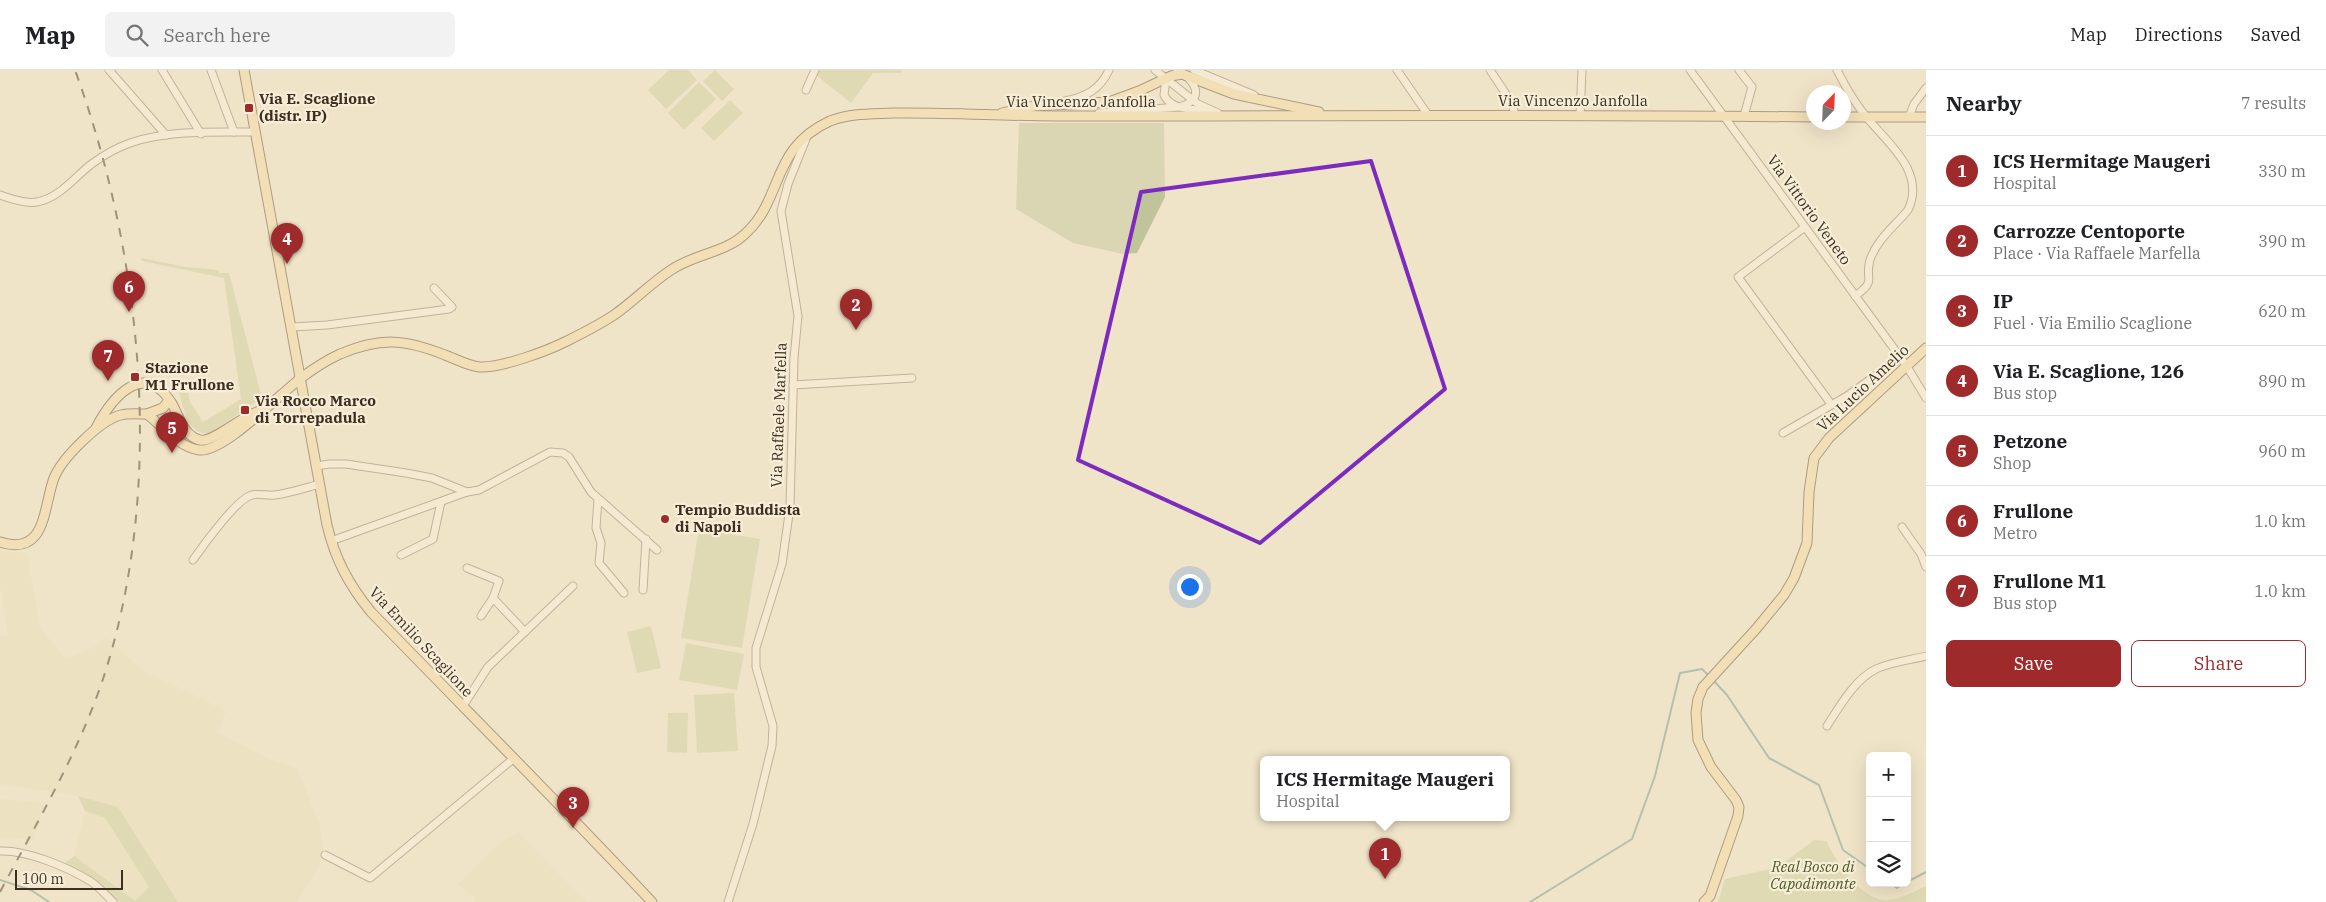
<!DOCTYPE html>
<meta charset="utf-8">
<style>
:root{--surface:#fff;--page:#f2f2f2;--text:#202124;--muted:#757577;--line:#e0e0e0;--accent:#9e2a2b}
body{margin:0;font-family:"IBM Plex Serif",serif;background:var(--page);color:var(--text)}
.controls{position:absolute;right:15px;bottom:15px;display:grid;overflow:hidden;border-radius:8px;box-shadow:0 5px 20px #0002}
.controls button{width:45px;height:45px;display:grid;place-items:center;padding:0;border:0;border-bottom:1px solid var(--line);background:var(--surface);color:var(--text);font:25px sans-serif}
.compass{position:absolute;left:1806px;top:15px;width:45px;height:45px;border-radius:50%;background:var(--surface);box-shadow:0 5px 20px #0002;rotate:23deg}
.scale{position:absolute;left:15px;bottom:12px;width:108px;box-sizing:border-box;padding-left:5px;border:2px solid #3d2e20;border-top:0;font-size:14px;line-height:18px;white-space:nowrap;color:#3d2e20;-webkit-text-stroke:4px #f7eed8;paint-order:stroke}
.you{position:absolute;left:1189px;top:516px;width:18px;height:18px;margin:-12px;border:4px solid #fff;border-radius:50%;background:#1a73e8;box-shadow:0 0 0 8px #1a73e833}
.badge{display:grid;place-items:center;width:32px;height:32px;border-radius:50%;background:var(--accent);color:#fff;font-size:16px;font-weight:700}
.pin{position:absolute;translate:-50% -41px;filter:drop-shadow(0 1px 2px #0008)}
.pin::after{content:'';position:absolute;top:26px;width:18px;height:15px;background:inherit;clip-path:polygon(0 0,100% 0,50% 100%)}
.popup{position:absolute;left:1260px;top:686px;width:250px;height:65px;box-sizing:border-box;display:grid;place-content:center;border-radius:8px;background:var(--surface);filter:drop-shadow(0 1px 4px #0005);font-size:16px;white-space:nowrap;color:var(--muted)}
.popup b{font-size:19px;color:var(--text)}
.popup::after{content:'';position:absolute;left:50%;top:100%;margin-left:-10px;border:10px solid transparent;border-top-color:var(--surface)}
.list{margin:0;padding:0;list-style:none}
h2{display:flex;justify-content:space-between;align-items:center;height:65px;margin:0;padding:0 20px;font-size:21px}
h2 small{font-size:16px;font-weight:400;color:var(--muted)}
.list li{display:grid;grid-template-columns:32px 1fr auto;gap:15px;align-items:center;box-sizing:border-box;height:70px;padding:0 20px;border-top:1px solid var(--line)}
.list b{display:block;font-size:19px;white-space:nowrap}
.list p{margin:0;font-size:16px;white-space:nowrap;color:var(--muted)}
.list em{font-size:16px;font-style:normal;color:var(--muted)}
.actions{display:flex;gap:10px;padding:15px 20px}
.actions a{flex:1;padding:11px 0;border:1px solid var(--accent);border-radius:8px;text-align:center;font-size:18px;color:var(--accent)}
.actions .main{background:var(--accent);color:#fff}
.icon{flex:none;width:28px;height:28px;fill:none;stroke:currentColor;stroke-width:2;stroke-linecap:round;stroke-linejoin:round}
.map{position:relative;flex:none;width:1926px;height:832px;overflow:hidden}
header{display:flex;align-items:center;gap:30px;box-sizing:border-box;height:70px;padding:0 25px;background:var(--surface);border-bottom:1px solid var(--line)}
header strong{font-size:24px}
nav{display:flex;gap:28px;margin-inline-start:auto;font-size:18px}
.search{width:350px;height:45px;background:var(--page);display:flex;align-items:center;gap:12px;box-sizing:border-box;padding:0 18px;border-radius:8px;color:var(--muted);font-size:19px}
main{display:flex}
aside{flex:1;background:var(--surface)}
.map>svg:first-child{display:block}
.farmland{fill:#e6deb5}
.green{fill:#c9cf9b}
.cemetery{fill:#bfc49a}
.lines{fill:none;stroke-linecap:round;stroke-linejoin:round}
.stream{stroke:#6f938a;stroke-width:2}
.minor-casing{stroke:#8d765c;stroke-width:9}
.major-casing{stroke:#5b4430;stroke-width:11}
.minor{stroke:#faf1dc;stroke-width:7}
.major{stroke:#f3d9a0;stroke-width:9}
.rail{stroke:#3d2e20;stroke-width:2;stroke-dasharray:9 9;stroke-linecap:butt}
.marked{fill:none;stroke:#7b2cbf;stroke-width:4;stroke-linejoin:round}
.poi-dot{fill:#9e2a2b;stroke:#f7eed8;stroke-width:2}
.labels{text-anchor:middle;stroke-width:4.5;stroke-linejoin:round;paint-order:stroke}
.poi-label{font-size:15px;font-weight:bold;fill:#3d2e20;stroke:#f7eed8;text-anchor:start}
.street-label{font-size:15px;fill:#3d2e20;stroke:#f7eed8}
.park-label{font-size:15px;font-style:italic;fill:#4d5a26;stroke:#f7eed8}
</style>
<header>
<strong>Map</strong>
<div class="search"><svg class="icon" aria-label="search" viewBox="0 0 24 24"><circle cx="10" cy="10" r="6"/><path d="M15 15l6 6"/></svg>Search here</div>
<nav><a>Map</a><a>Directions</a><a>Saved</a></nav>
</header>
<main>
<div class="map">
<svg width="1926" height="832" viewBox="0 0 1926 832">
<rect width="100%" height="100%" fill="#f0e4c8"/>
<!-- farmland -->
<g class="farmland">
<path d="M0,481L27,483L40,557L66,590L96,576L106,568L141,599L226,641L218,663L267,688L297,698L320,755L323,781L319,797L297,832H178L118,737L78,726L0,714V566L8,565L0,516Z"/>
<path d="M0,728L45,734L34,770L0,767Z"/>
<path d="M85,741L105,748L149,817L135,832L74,786Z"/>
<path d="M518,762L587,832H474L475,828L458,814L497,775Z"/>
</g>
<!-- green -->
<g class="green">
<path d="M669,0H688L697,10L666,39L648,20Z"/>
<path d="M715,0L734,19L722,31L703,11Z"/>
<path d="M819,0H901V3H873L851,33L816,5Z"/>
<path d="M699,12L716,29L684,60L668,43Z"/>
<path d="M730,30L743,43L714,71L701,58Z"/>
<path d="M141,188L186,197L218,200L219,203H229L262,328L212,362C190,370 183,338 179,322L188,323L190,332L203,352L241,329L224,208L142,191Z"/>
<path d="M699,459L760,469L742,578L681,568Z"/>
<path d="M651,556L661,598L637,603L627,562Z"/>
<path d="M686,573L744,584L737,620L679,610Z"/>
<path d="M734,623L738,681L697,683L694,625Z"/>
<path d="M668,643H688L687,683L667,682Z"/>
<path d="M78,726L118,737L178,832H119L93,810L62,795L74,786L135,831L149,817L105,748L85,741Z"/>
<path d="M1814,770L1826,771C1837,792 1861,832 1889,830C1901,829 1915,821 1926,816V832H1718L1725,809L1770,799L1785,792Z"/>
</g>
<!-- cemetery -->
<path class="cemetery" d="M1019,53H1164L1165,127L1137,183L1123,184L1073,173L1016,139Z"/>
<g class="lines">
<!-- stream -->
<g class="stream">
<path d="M1713,610L1727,625L1769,688L1819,715L1843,780L1870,799"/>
<path d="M0,810L31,820L49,832"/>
<path d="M1907,812L1926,802"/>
<path d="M1890,813L1897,818L1905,813"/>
<path d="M1530,832L1632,769L1655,706L1680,603L1702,599L1708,605"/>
</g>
<defs>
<g id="minor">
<path d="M109,0L166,65"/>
<path d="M162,0L201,64"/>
<path d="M211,0L234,62"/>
<path d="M1155,0L1198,34L1218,43"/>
<path d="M1194,0L1254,25"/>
<path d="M1397,0L1428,45"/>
<path d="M1490,0L1512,33L1515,45"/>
<path d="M1690,0L1906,295L1926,328"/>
<path d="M1739,0L1752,17L1744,46"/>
<path d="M1837,0C1845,16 1856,35 1868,49C1889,74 1926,103 1908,140C1895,156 1877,169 1870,190C1864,210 1878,210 1855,226"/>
<path d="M1166,9L1164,25C1171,40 1192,39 1207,41"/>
<path d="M806,20L815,0"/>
<path d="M1065,31C1085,27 1100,20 1109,0"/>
<path d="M1099,43L1179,37C1207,29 1195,10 1177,0"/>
<path d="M1580,45L1582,0"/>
<path d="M1909,47L1914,34L1926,18"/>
<path d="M0,125C11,129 26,134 37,132C60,128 75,106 93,93C104,85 116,78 130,73C168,60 214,62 255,62"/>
<path d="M1805,157L1738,207L1831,334"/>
<path d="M291,257L327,255L449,239L452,237L434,218"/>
<path d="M793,315L912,308"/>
<path d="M1783,363L1847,326L1900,288"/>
<path d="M316,396L329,394H346L406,403L432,408L467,422"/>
<path d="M598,429L596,458L601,473L599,493L624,523"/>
<path d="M1902,457L1921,484L1926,497"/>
<path d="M331,471L467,422L479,420L550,382L563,383L569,387L591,422L657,480"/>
<path d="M401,485L433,469L441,432"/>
<path d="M193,490C203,476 236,429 252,425C258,423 267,426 275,425C290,423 305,418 320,414"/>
<path d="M467,498L499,511L493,528L525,562"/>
<path d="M643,520L646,469"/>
<path d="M481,546L493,528"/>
<path d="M463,636L488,597L573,516"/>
<path d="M1827,656C1840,636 1854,610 1876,599C1891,592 1910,590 1926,586"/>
<path d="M0,781C27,780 67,797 90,811C98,816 106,825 113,832"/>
<path d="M325,785L370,808L513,689"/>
<path d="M728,832L753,754L772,676L773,656L756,597V578L782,494L790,437L794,288L798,246L781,141L788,114L806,69"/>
</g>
<g id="major">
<path d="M244,0L327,455C335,489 349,515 371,542C465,639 560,734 652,832"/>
<path d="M1002,43L1034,36L1109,32L1139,21L1171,6L1182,4L1234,24L1319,42"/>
<path d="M1844,47H1926"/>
<path d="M147,344L163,338L169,330"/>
<path d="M96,358C111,329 143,289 171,332C179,345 183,366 200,370C214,373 242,345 260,341"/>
<path d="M0,472C47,487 43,437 54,408C62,388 100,350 121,345C129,343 139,344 147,344C161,355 180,378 199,380C223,383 280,324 301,308C313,299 327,290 340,284C381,267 405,269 445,285C456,289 468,296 480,297C501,298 547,281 567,271C583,263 599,255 614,245C634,231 651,213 671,200C694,184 725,183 745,164C784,129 770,78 830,51C850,43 872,44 893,43C948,42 1002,46 1057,46C1309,46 1561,44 1814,47"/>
<path d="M1704,832L1710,826L1738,746L1739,737L1736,730L1711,697L1698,670L1696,643L1698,629L1703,617L1756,559L1784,525L1794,508L1807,473L1809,422L1814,388L1829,368L1926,278"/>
</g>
</defs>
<!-- minor casing -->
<use href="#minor" class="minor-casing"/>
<!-- major casing -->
<use href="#major" class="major-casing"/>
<!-- minor -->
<use href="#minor" class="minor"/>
<!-- major -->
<use href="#major" class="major"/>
<!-- rail -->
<path class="rail" d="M0,822C37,752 78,684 103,609C166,417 143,187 75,0"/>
</g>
<!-- marked area -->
<path d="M0 0H1926V832H0ZM1371,91L1445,319L1260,473L1078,390L1141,122Z" fill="#f0e4c8" fill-opacity=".55" fill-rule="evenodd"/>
<path class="marked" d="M1371,91L1445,319L1260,473L1078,390L1141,122Z"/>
<!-- markers -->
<g class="poi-dot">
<rect x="244" y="33" width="10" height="10" rx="2.5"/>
<rect x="130" y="302" width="10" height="10" rx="2.5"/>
<rect x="240" y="335" width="10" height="10" rx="2.5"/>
<circle cx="665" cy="449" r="5"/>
</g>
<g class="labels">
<!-- poi labels -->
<g class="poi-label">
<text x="259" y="34">Via E. Scaglione<tspan x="259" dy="17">(distr. IP)</tspan></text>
<text x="145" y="303">Stazione<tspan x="145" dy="17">M1 Frullone</tspan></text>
<text x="255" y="336">Via Rocco Marco<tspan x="255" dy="17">di Torrepadula</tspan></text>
<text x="675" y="445">Tempio Buddista<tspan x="675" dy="17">di Napoli</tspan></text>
</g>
<!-- street labels -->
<g class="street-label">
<text x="1573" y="36">Via Vincenzo Janfolla</text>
<text x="1081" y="37">Via Vincenzo Janfolla</text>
<text transform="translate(1809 140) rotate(54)" y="5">Via Vittorio Veneto</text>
<text transform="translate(1863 318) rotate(-43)" y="5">Via Lucio Amelio</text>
<text transform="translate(779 345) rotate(-88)" y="5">Via Raffaele Marfella</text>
<text transform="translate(421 572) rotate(47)" y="5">Via Emilio Scaglione</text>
</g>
<!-- park labels -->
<g class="park-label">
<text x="1813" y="802">Real Bosco di<tspan x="1813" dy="17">Capodimonte</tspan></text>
</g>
</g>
</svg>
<div class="controls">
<button>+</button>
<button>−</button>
<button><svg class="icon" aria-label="layers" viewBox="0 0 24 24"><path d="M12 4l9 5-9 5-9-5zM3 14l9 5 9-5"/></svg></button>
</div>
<svg class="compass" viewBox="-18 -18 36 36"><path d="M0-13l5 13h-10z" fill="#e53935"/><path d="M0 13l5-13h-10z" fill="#757577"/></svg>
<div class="scale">100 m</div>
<div class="you"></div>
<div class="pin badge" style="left:1385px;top:809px">1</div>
<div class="popup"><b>ICS Hermitage Maugeri</b>Hospital</div>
<div class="pin badge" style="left:856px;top:260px">2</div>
<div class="pin badge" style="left:573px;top:758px">3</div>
<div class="pin badge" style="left:287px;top:194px">4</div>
<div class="pin badge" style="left:172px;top:383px">5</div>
<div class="pin badge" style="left:129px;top:242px">6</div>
<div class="pin badge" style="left:108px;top:311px">7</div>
</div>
<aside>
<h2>Nearby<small>7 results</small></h2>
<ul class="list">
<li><span class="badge">1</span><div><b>ICS Hermitage Maugeri</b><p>Hospital</p></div><em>330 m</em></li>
<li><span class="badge">2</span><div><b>Carrozze Centoporte</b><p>Place · Via Raffaele Marfella</p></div><em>390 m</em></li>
<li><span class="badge">3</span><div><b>IP</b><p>Fuel · Via Emilio Scaglione</p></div><em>620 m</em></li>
<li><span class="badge">4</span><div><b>Via E. Scaglione, 126</b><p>Bus stop</p></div><em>890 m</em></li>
<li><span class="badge">5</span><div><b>Petzone</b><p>Shop</p></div><em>960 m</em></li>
<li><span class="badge">6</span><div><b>Frullone</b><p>Metro</p></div><em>1.0 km</em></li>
<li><span class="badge">7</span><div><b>Frullone M1</b><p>Bus stop</p></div><em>1.0 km</em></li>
</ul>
<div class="actions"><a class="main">Save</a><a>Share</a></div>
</aside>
</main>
